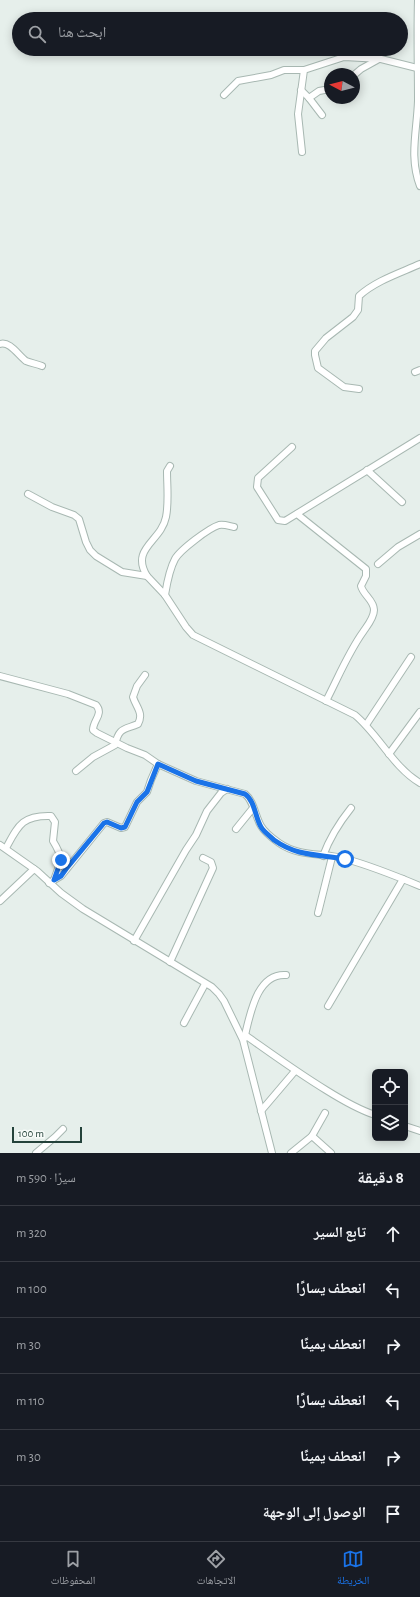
<!DOCTYPE html>
<html lang="ar">
<meta charset="utf-8">
<style>
:root{--surface:#171b24;--page:#20242c;--text:#f1f3f6;--muted:#9ea1a6;--line:#363941;--accent:#1a73e8}
body{margin:0;font-family:"Alegreya Sans","Noto Naskh Arabic",sans-serif;background:var(--page);color:var(--text);direction:rtl}
.controls{position:absolute;right:12px;bottom:12px;display:grid;overflow:hidden;border-radius:6px;box-shadow:0 2px 10px #0003}
.controls button{width:36px;height:36px;display:grid;place-items:center;padding:0;border:0;border-bottom:1px solid var(--line);background:var(--surface);color:var(--text);font:20px sans-serif}
.compass{position:absolute;left:324px;top:68px;width:36px;height:36px;border-radius:50%;background:var(--surface);box-shadow:0 2px 10px #0003;rotate:277deg}
.scale{position:absolute;left:12px;bottom:10px;width:70px;box-sizing:border-box;padding-left:4px;border:2px solid #24423a;border-top:0;font-size:11px;line-height:14px;white-space:nowrap;color:#24423a;-webkit-text-stroke:3px #f7fbf9;paint-order:stroke}
.stop{position:absolute;width:12px;height:12px;margin:-9px;border:3px solid #1a73e8;border-radius:50%;background:#fff}
.stop.end{background:#1a73e8;border-color:#fff;box-shadow:0 1px 4px #0008}
.list{margin:0;padding:0;list-style:none}
h2{display:flex;justify-content:space-between;align-items:center;height:52px;margin:0;padding:0 16px;font-size:17px}
h2 small{font-size:13px;font-weight:400;color:var(--muted)}
.list li{display:grid;grid-template-columns:26px 1fr auto;gap:12px;align-items:center;box-sizing:border-box;height:56px;padding:0 16px;border-top:1px solid var(--line)}
.list b{display:block;font-size:15px;white-space:nowrap}
.list em{font-size:13px;font-style:normal;color:var(--muted)}
.icon{flex:none;width:22px;height:22px;fill:none;stroke:currentColor;stroke-width:2;stroke-linecap:round;stroke-linejoin:round}
.map{position:relative;flex:none;width:420px;height:1153px;overflow:hidden;direction:ltr}
.search{position:absolute;background:var(--surface);box-shadow:0 2px 10px #0003;left:12px;right:12px;top:12px;height:44px;display:flex;align-items:center;gap:10px;box-sizing:border-box;padding:0 14px;border-radius:22px;color:var(--muted);font-size:15px}
.sheet{height:388px;background:var(--surface)}
nav{display:flex;justify-content:space-around;align-items:center;box-sizing:border-box;height:56px;border-top:1px solid var(--line);background:var(--surface);font-size:11px;color:var(--muted)}
nav a{display:grid;justify-items:center;gap:2px}
nav .on{color:var(--accent)}
.map>svg:first-child{display:block}
.lines{fill:none;stroke-linecap:round;stroke-linejoin:round}
.minor-casing{stroke:#a8b8b2;stroke-width:8}
.minor{stroke:#fff;stroke-width:6}
.route{stroke:#1a73e8;stroke-width:5}
</style>
<div class="map">
<svg width="420" height="1153" viewBox="0 0 420 1153">
<rect width="100%" height="100%" fill="#e6efeb"/>
<g class="lines">
<defs>
<g id="minor">
<path d="M418,0C417,34 418,67 418,101C417,131 409,157 420,186"/>
<path d="M354,75L361,69L379,59"/>
<path d="M301,90L309,98L322,115"/>
<path d="M224,95L238,81L271,75L284,70H304"/>
<path d="M309,98L319,91L330,89"/>
<path d="M302,152L298,114L304,70L344,57L381,59L417,68L420,66"/>
<path d="M0,344C10,341 18,355 26,361C31,363 37,364 42,366"/>
<path d="M415,372L420,370"/>
<path d="M359,389L344,387L318,368L315,355V351L326,338L353,317L358,310L359,296C375,281 400,273 420,264"/>
<path d="M292,447L258,478L257,487L278,520L285,521L420,438"/>
<path d="M367,470L402,502"/>
<path d="M28,494L52,507L74,515L79,519L86,542L90,550L96,556L122,572L147,576L165,595L186,627L193,635L355,715C379,735 393,767 420,783"/>
<path d="M297,514L366,569V576L361,586C363,595 374,600 374,610C374,618 367,626 363,632C348,653 338,678 326,701"/>
<path d="M378,564L398,547L420,534"/>
<path d="M147,576C130,548 161,542 166,517C169,502 167,486 167,471L170,466"/>
<path d="M165,595C167,583 169,570 175,559C180,550 209,528 219,525C224,524 229,526 234,527"/>
<path d="M0,676L68,694L96,705C104,714 93,720 93,730L97,733L127,748L145,755L158,764L196,781L245,794C254,801 255,816 261,826C265,833 272,838 279,843C301,858 322,852 346,859C371,866 396,876 420,886"/>
<path d="M366,725L411,657"/>
<path d="M389,754L420,712"/>
<path d="M76,771L93,757L115,745C119,727 124,730 138,724C144,713 136,707 133,697L137,686L145,675"/>
<path d="M236,829L253,808"/>
<path d="M0,845L37,871L61,893L83,909L212,987L219,994L224,1001L243,1040L272,1153"/>
<path d="M6,848C18,826 22,815 51,816L55,822L53,841C64,859 61,860 54,880"/>
<path d="M323,856C330,837 339,823 351,808"/>
<path d="M49,883L61,876L104,823L107,822L121,828L125,827L137,802L147,792L151,780L158,764"/>
<path d="M0,901L34,869"/>
<path d="M318,913L332,857"/>
<path d="M134,941L186,850L196,835L207,811L221,793L227,789"/>
<path d="M170,962L213,868L211,862L203,858"/>
<path d="M328,1006L403,879"/>
<path d="M184,1023L205,984"/>
<path d="M245,1035C272,1054 298,1073 326,1090C342,1100 357,1109 375,1115"/>
<path d="M244,1039C250,1016 256,973 286,975"/>
<path d="M261,1111L295,1071"/>
<path d="M405,1126L420,1131"/>
<path d="M312,1136L331,1153"/>
<path d="M36,1153L55,1137L63,1129"/>
<path d="M291,1153L312,1136L325,1113"/>
</g>
</defs>
<!-- minor casing -->
<use href="#minor" class="minor-casing"/>
<!-- minor -->
<use href="#minor" class="minor"/>
</g>
<g class="lines">
<!-- route -->
<path class="route" d="M61,860L54,880L61,876L66,869L104,823L107,822L121,828L125,827L137,802L147,792L158,764L196,781L245,794C255,801 255,817 261,827C264,832 270,836 274,840C298,857 318,854 345,859"/>
</g>
</svg>
<div class="controls">
<button><svg class="icon" aria-label="locate" viewBox="0 0 24 24"><circle cx="12" cy="12" r="6"/><path d="M12 2v4M12 18v4M2 12h4M18 12h4"/></svg></button>
<button><svg class="icon" aria-label="layers" viewBox="0 0 24 24"><path d="M12 4l9 5-9 5-9-5zM3 14l9 5 9-5"/></svg></button>
</div>
<svg class="compass" viewBox="-18 -18 36 36"><path d="M0-13l5 13h-10z" fill="#e53935"/><path d="M0 13l5-13h-10z" fill="#9ea1a6"/></svg>
<div class="scale">100 m</div>
<div class="stop" style="left:345px;top:859px"></div>
<div class="stop end" style="left:61px;top:860px"></div>
<div class="search"><svg class="icon" aria-label="search" viewBox="0 0 24 24"><circle cx="10" cy="10" r="6"/><path d="M15 15l6 6"/></svg>ابحث هنا</div>
</div>
<section class="sheet">
<h2>8 دقيقة<small>سيرًا · 590 m</small></h2>
<ul class="list">
<li><svg class="icon" aria-label="ahead" viewBox="0 0 24 24"><path d="M12 20V5M6 11l6-6 6 6"/></svg><div><b>تابع السير</b></div><em>320 m</em></li>
<li><svg class="icon" aria-label="left" viewBox="0 0 24 24"><path d="M17 20v-9H6M10 6l-5 5 5 5"/></svg><div><b>انعطف يسارًا</b></div><em>100 m</em></li>
<li><svg class="icon" aria-label="right" viewBox="0 0 24 24"><path d="M7 20v-9h11M14 6l5 5-5 5"/></svg><div><b>انعطف يمينًا</b></div><em>30 m</em></li>
<li><svg class="icon" aria-label="left" viewBox="0 0 24 24"><path d="M17 20v-9H6M10 6l-5 5 5 5"/></svg><div><b>انعطف يسارًا</b></div><em>110 m</em></li>
<li><svg class="icon" aria-label="right" viewBox="0 0 24 24"><path d="M7 20v-9h11M14 6l5 5-5 5"/></svg><div><b>انعطف يمينًا</b></div><em>30 m</em></li>
<li><svg class="icon" aria-label="arrive" viewBox="0 0 24 24"><path d="M6 21V4h12l-3 4 3 4H6"/></svg><div><b>الوصول إلى الوجهة</b></div></li>
</ul>
</section>
<nav>
<a class="on"><svg class="icon" aria-label="map" viewBox="0 0 24 24"><path d="M3 6l6-2 6 2 6-2v14l-6 2-6-2-6 2zM9 4v14M15 6v14"/></svg>الخريطة</a>
<a><svg class="icon" aria-label="directions" viewBox="0 0 24 24"><path d="M12 3l9 9-9 9-9-9zM9 14v-3h6M13 9l2 2-2 2"/></svg>الاتجاهات</a>
<a><svg class="icon" aria-label="saved" viewBox="0 0 24 24"><path d="M7 4h10v16l-5-4-5 4z"/></svg>المحفوظات</a>
</nav>
